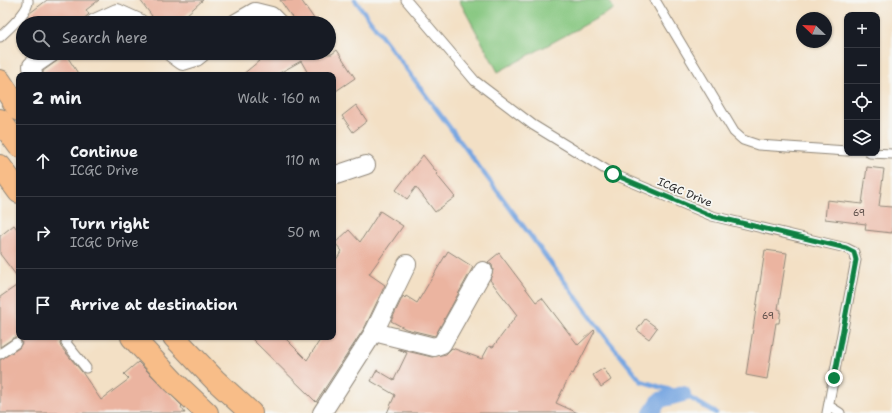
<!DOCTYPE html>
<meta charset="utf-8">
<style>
:root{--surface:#171b24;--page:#20242c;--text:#f1f3f6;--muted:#9ea1a6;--line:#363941}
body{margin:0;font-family:"Shantell Sans",sans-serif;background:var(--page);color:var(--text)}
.controls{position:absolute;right:12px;top:12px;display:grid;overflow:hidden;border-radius:8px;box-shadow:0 1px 3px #0004}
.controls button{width:36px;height:36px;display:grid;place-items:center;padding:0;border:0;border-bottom:1px solid var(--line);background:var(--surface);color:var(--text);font:20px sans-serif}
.compass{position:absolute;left:796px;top:12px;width:36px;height:36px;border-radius:50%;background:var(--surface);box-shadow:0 1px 3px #0004;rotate:293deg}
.stop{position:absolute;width:12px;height:12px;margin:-9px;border:3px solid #0b8043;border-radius:50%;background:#fff}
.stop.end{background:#0b8043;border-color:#fff;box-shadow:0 1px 4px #0008}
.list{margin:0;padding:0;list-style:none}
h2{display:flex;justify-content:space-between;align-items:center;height:52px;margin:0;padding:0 16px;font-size:17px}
h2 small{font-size:13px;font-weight:400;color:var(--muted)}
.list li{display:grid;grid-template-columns:26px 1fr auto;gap:12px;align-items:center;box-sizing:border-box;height:72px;padding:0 16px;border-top:1px solid var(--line)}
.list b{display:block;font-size:15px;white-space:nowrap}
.list p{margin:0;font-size:13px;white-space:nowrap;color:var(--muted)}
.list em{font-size:13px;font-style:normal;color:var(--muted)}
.icon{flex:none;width:22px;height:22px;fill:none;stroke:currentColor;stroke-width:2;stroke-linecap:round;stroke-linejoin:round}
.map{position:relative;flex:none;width:892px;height:413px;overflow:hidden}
.search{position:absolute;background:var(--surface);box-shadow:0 1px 3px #0004;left:16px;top:16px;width:320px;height:44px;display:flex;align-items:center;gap:10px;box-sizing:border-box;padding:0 14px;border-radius:22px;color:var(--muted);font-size:15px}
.panel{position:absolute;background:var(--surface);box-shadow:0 1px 3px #0004;left:16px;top:72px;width:320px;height:268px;border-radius:8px}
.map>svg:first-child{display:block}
.green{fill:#84c67e;stroke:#587854}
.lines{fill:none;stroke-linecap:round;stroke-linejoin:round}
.stream{stroke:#77a6e1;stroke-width:4.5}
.canal{stroke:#77a6e1;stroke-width:16}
.building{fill:#ebb4a0}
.lane-casing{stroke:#8f8678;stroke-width:11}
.street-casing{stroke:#8f8678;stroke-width:20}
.primary-casing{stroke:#8f8678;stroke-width:24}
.lane{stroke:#fff;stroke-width:9}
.street{stroke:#fff;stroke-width:18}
.primary{stroke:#f8bd88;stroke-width:22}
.route{stroke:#0b8043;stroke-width:5}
.labels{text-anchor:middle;stroke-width:3.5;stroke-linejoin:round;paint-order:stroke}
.number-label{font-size:9px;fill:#5b4d48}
.street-label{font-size:11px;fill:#2b2b2b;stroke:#f6f6f2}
</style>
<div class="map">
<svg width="892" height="413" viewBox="0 0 892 413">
<rect width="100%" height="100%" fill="#f6f6f2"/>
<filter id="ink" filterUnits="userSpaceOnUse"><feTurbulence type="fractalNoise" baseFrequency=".025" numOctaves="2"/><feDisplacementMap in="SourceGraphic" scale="8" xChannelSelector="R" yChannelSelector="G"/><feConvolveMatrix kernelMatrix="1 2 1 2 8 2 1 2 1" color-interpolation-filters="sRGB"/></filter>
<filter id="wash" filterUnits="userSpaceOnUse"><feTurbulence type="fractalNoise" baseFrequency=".012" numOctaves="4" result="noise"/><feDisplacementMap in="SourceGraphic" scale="16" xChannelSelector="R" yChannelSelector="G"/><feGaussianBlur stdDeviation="0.9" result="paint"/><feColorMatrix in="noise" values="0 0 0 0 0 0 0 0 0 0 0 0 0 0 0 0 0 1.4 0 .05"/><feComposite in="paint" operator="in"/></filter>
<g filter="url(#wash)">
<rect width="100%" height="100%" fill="#f3e0c5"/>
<!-- green -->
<path class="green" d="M459,0H609L614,9L498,72Z"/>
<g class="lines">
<!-- stream -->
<path class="stream" d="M355,0L608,340L641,381L683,394L716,413"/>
<!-- canal -->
<path class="canal" d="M651,413L660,400L683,394"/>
</g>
<g id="blocks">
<!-- building -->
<g class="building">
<path d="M47,0H99L86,10L89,14L79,23H23L30,13Z"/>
<path d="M140,0H203L177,23H149L148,19L152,16Z"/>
<path d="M280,0H301L317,23H296Z"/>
<path d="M337,50L355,78L333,93V75H309L301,61L276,75H242L259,61L254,53L332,54Z"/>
<path d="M61,53H65L79,75H43V71L57,61L60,58Z"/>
<path d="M356,105L367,121L353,132L342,116Z"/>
<path d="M423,155L434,169L438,172L436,174L455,197L435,212L416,187L407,199L396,190Z"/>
<path d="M867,167L884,169L879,206L892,207V233L865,230L866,224L825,219L827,200L862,204Z"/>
<path d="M380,211L403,226L369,274L385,285L365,327L316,402L250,337H284L307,360L322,337H333V264L342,251L335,243L349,230L360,242Z"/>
<path d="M14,225L19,232V279L0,254V236Z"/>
<path d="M765,250L787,253L778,309L781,310L779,323H776L767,379L746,375Z"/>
<path d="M448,251L473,267L435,336L406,329L391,321L403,296L405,298L406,296L417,303Z"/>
<path d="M499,253L536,302L542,298L578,345L594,330L595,331L573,374L571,373L556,403L578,413H387L395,395L371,381L377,370L394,380L407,353L398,349L432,357L446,354L452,348L482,359L489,346L493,347L517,315L490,280L493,270L492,265L488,262Z"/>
<path d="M19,284V337H59L61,340L60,344L61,347L82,372L101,400L129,379L124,374L138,362L182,406L181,407L185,413H0V360L19,348L22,343L21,339L15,337L0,347V297Z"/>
<path d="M645,319L657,328L649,339L637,330Z"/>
<path d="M604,368L611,380L601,387L593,375Z"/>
</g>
</g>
</g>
<g filter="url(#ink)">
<use href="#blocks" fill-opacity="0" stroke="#8f8678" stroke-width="1"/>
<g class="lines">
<defs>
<g id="lane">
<path d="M406,0L475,81L533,125L613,174L712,216L846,248L854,252L856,260L827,413"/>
<path d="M655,0L734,132L743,140L758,145L847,151"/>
<path d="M0,37C7,30 30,11 28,0"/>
<path d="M870,153L892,154"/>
<path d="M68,337L66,343L86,368"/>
<path d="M0,354L16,343"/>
<path d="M829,406L840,413"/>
</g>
<g id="street">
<path d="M95,23L117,13L139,23"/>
<path d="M236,23L255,12L271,16L278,23"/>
<path d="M172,53L183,61L196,57L201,53"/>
<path d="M33,75L32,66L51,53"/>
<path d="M333,176L366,165"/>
<path d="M374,332L434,347L442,344L483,271"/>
<path d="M322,413L374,332L407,264"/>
</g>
<g id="primary">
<path d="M0,81L19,110"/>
<path d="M0,120L19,146"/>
<path d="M0,166L19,192"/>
<path d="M132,337L174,382L207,413"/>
<path d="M174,337L215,380L251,413"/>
</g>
</defs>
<!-- lane casing -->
<use href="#lane" class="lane-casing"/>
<!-- street casing -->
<use href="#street" class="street-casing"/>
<!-- primary casing -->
<use href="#primary" class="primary-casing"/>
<!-- lane -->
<use href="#lane" class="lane"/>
<!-- street -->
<use href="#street" class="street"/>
<!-- primary -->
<use href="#primary" class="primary"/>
</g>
</g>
<g class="lines" filter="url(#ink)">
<!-- route -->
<path class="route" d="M613,174L712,216L846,248L854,252L856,260L834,378"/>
</g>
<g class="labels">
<!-- number labels -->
<g class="number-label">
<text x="859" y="216">69</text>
<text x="768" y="319">69</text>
</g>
<!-- street labels -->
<g class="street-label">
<text transform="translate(685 192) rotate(23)" y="4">ICGC Drive</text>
</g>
</g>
</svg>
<div class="controls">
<button>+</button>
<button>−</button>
<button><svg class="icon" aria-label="locate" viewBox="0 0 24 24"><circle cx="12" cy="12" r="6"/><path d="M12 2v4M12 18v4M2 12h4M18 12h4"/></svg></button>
<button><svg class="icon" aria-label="layers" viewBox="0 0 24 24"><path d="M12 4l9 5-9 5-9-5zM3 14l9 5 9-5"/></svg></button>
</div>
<svg class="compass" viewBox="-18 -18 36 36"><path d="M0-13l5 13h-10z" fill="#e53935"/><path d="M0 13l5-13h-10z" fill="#9ea1a6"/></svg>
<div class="stop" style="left:613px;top:174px"></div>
<div class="stop end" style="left:834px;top:378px"></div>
<div class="search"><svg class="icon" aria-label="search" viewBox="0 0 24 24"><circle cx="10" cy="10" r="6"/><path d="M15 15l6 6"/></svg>Search here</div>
<section class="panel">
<h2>2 min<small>Walk · 160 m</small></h2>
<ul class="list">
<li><svg class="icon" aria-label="ahead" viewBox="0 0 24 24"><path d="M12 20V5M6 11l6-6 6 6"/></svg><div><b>Continue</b><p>ICGC Drive</p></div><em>110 m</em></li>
<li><svg class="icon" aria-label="right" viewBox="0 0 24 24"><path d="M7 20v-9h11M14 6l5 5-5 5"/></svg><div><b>Turn right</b><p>ICGC Drive</p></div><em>50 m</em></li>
<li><svg class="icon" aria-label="arrive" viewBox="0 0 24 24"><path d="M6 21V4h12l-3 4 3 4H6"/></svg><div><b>Arrive at destination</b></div></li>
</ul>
</section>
</div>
